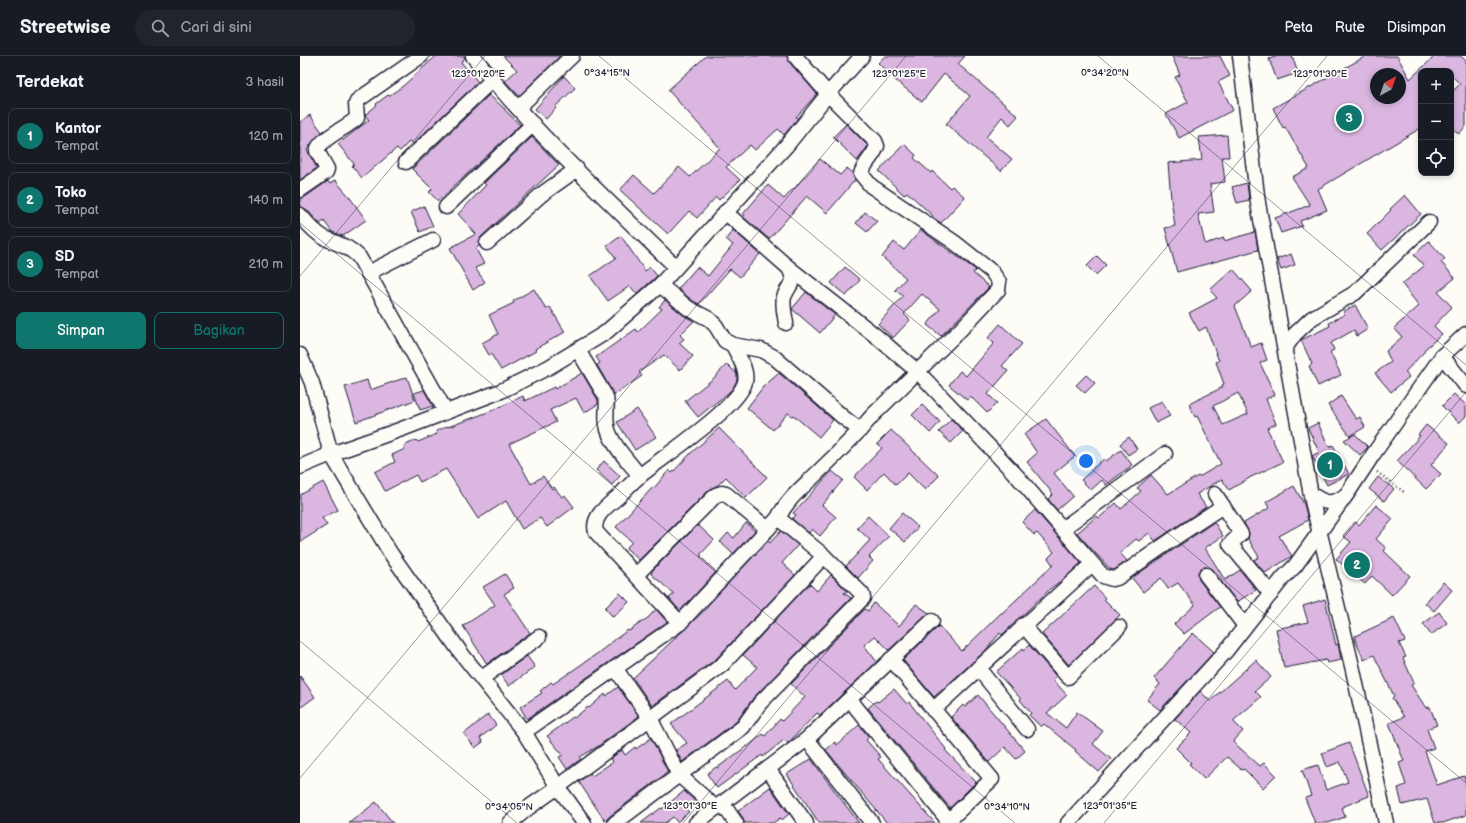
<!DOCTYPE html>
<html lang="id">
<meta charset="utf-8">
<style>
:root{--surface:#171b24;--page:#20242c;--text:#f1f3f6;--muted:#9ea1a6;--line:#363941;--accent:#0f766e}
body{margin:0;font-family:"Balsamiq Sans",sans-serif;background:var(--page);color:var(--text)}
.controls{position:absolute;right:12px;top:12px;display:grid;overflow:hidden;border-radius:8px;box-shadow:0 2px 6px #0003}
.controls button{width:36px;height:36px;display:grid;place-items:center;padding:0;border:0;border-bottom:1px solid var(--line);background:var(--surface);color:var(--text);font:20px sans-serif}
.compass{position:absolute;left:1070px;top:12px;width:36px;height:36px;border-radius:50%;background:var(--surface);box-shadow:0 2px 6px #0003;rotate:40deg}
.you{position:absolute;left:786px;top:405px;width:14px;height:14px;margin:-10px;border:3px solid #fff;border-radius:50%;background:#1a73e8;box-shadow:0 0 0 6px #1a73e833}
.badge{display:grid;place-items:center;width:26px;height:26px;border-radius:50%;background:var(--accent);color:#fff;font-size:13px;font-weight:700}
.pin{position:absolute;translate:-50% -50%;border:2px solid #fff;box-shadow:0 1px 4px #0006}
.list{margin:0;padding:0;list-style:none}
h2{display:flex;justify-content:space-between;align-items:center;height:52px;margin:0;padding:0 16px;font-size:17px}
h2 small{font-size:13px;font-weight:400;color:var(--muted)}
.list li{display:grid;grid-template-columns:26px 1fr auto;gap:12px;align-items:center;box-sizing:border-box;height:56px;margin:0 8px 8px;padding:0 8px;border:1px solid var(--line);border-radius:8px}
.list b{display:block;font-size:15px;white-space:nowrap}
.list p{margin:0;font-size:13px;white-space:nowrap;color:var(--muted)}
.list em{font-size:13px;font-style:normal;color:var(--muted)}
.actions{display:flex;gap:8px;padding:12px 16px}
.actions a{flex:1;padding:9px 0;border:1px solid var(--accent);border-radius:8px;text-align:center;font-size:14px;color:var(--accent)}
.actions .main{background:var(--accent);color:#fff}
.icon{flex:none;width:22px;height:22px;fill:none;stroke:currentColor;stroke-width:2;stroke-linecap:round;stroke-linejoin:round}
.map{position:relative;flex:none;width:1166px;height:767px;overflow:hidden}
header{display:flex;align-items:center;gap:24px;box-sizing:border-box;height:56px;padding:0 20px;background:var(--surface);border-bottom:1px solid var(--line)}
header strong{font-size:19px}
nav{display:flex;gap:22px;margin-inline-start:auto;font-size:14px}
.search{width:280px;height:36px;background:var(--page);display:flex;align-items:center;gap:10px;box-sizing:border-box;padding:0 14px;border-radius:22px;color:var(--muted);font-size:15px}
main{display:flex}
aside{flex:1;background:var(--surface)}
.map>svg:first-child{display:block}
.building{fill:#dab6e0;stroke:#22223b;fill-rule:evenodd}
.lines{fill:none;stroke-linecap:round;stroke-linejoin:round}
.minor-casing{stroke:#22223b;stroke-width:17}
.path{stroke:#22223b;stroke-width:2.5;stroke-dasharray:1 3;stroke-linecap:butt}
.minor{stroke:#fdfcf7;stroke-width:14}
.ticks{fill:none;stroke:#22223b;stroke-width:1;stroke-opacity:0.45}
.ticks-label{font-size:10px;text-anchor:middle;fill:#22223b;stroke:#fdfcf7;stroke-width:3.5;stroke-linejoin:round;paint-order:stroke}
</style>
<header>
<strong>Streetwise</strong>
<div class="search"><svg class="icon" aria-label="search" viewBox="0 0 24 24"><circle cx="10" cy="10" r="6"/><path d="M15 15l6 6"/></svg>Cari di sini</div>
<nav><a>Peta</a><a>Rute</a><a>Disimpan</a></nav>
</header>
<main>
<aside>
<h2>Terdekat<small>3 hasil</small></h2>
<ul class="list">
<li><span class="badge">1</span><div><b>Kantor</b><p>Tempat</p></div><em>120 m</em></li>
<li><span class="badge">2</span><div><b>Toko</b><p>Tempat</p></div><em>140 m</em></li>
<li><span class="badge">3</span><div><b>SD</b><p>Tempat</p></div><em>210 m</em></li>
</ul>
<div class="actions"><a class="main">Simpan</a><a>Bagikan</a></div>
</aside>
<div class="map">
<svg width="1166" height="767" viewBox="0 0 1166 767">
<rect width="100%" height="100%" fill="#fdfcf7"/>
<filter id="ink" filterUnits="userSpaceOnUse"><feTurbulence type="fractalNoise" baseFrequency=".025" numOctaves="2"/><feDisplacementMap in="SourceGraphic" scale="8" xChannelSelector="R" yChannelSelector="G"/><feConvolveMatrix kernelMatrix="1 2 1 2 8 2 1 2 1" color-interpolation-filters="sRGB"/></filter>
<g filter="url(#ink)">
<!-- building -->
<g class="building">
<path d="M136,0H165V2L161,6L178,26L113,88L110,85L100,95L97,92L62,122L52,110L54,108L38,88L69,64L65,59L77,49L76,48L88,39L89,40L103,30Z"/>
<path d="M203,0H260L219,40L205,25L217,14Z"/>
<path d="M406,0H487L489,6L517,38L496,61L498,62L484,79L478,73L455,94L450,89L426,111L440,124L419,144L416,141L397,162L389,155L368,178L320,134L334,119L354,137L379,111L390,121L420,92L368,34Z"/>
<path d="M585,0H665L658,8L718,60L710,69L702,61L686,81L712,103L701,115L646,68L670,40L644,18L622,46L594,23L578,7Z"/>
<path d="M872,0H920L930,20L918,26L933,54L879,82L866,58L888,46L875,21L880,19Z"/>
<path d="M978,0H992L998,17L977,24L969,3Z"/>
<path d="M1066,0H1097L1110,23L1135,0H1161L1166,5V70L1159,78L1151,71V37L1160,28L1151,19V15H1121V72L1018,133L1027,154L1000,165L1002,170L981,177L975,162L1010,149L992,121L1009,112L985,71L983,72L973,52ZM1076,18H1100V42H1076Z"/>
<path d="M264,20L275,32L255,51L256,52L246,63L235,53Z"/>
<path d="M189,39L205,53H204L220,69L138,145L129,136L132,133L112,113Z"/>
<path d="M10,59L22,76L13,85L7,94L17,112L0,124V66Z"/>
<path d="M546,68L568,90L557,105L533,81Z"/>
<path d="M927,79L929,101H922L925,126L910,128L914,156L898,158L905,188L924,182V185L955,176L958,194L877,216L865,172L875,170L871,143L868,107L902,104L899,81Z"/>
<path d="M232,81L259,109L181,181L179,185V190L176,193L184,208L175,212L185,226L173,234L150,192L176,178L158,158L186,129L184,127Z"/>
<path d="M604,88L616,99L614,102L631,117L632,115L650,132L652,130L665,141L641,167L632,161L633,160L607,136L604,139L579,115Z"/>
<path d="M520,103L540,119L547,112L553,117L555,124L527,157L507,140L469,183L443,161L445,159L443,158L468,129L484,143L492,134H493Z"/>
<path d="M35,124L48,139L66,164L43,180L32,176L24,165L20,168L6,153L0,151V142L5,141L28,125L30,128Z"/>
<path d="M947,127L949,144L937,147L932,131Z"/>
<path d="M1105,139L1121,158L1082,194L1067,178L1091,154L1090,153Z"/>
<path d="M124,150L133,170L120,176L111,156Z"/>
<path d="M565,156L577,165L567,176L556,167Z"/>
<path d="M433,174L460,198L440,221L430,213L399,248L393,245L378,233L397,211L408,220L433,189L426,183Z"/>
<path d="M621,174L676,214L673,217L689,231L641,280L627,269L640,253L622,238L604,258L610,264L593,282L578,268L603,240L595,234L606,222L582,201L594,186L604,194Z"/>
<path d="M321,180L345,215L350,211L357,220L337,238L330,230L308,245L290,220L316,202L307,190Z"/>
<path d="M1129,185L1145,203L1141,206L1155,222L1138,236L1152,251L1134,270L1142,278L1124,294L1125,295L1105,316L1109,321L1091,336L1075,317L1091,306L1086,295L1102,281L1094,272L1119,250L1102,228L1124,210L1114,199Z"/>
<path d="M991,198L995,209L981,214L977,203Z"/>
<path d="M797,200L806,209L796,219L787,210Z"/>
<path d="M545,211L560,224L546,240L531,227Z"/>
<path d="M933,213L952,235L935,250L951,291L961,287L967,304L960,307L975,339L966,343L976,368L967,372L983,406L951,421L929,434L922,423L897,438L906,451L855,485L849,477L839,485L836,483L820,497L827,505L814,514L810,513L777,477L797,460L799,462L816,447L821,453L841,435L837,432L851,419L868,438L898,420L899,421L921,408L897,360L895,361L889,348L923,331L922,329L924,328L916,306L919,305L906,271L899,275L889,257L917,242L910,234ZM938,337L948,358L923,369L913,350Z"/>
<path d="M234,233L246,253L250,251L265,276L235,293L236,295L201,314L191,298L189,299L182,287L198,278L189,259L214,247L213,245Z"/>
<path d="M506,236L535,259L520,277L492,253Z"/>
<path d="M365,244L383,259L394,265L380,279L384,283L379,287L393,300L380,314L364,299L339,316L342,320L314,339L297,309L300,307L296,301L336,273L338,276L362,253L359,251Z"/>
<path d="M1055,249L1068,273L1057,280L1054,274L1031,287L1034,294L1030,296L1041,319L1018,330L1009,310L1012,308L1001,284L1030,270L1029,267L1045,258L1043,256Z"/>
<path d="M700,268L722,288L702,310L708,315L688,338L697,347L687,357L670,340L667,344L649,329L660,315L666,320L694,287L688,282Z"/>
<path d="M427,308L437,318V324L433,332L428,337L398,361L385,345L414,322Z"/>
<path d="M282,317L298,344V348L284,357L276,342L250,354L256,366L209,388L231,428L243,420L252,433L254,431L262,441L265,439L274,451L247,471L240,462L222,473L206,445L178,463L146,413L120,426L116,419L85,435L75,416L95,406L92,399L105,393L104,390L116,384L118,386L137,378L136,375L148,370V371L191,355L223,340L225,345L254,331L255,333Z"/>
<path d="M479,317L533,364L519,381L493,359L492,360L488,357L473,374L447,352L463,331Z"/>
<path d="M786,319L795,327L785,337L776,329Z"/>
<path d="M107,321L115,344L56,366L45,331L67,324L70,334Z"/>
<path d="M124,334L133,350L120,354L114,337Z"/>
<path d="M1154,338L1166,349V360L1159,367L1142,350Z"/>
<path d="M1041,340L1056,363L1060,361L1065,371L1050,380L1028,349Z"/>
<path d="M862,345L870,360L856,367L848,352Z"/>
<path d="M622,349L640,366L630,377L612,359Z"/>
<path d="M337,353L356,381L335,394L317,366Z"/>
<path d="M651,363L663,375L651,387L639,376Z"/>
<path d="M746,363L775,400L754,417L773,440L757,454L748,443L753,438L727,406L737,397L724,378Z"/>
<path d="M1018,367L1029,391L1033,389L1049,418L1027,429L1013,402L1012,400L1019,396L1008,372Z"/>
<path d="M1126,369L1149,387L1131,409L1141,418L1126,433L1097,405L1120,380L1118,379Z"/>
<path d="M419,372L467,421L446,442L426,421L418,429L410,433L339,504L326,492L332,486L316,471L354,430L355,431L369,414L372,417L391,397Z"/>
<path d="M591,374L639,420L625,434L608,417L596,429L584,416L567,434L554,421L582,392L577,388Z"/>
<path d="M1055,378L1068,391L1060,399L1044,384Z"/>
<path d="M829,381L837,393L828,399L820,388Z"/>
<path d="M821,394L832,409L806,429L802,424L791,434L781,424L793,413V412L804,403L806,405Z"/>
<path d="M304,405L320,420L312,429L296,414Z"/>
<path d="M532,415L543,424L522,449L536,461L520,480L512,473L509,477L492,463L496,459L493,457Z"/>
<path d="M1078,421L1094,433L1084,445L1069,433Z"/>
<path d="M23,426L38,454L22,462L27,469L0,486V439Z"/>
<path d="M994,430L1004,448L1008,464L979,480L992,500L965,517L954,504L959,501L948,483L949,477L944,467L969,452L966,446Z"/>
<path d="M1076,449L1093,463L1076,483L1086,492L1084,495L1110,520L1092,539L1072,520L1065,528L1036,503L1051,486L1043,480L1055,466L1059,469Z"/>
<path d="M735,454L781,507L765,522L751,532L702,579L700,577L685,595L634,641L603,604L639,570L662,595L701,557H702L716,544L753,509L748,502L754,496L737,477L734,479L722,466Z"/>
<path d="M602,457L618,471L605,486L589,472Z"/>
<path d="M568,460L589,480L569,501L573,505L558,522L546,510L570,484L557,472Z"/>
<path d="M914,466L923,480L905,492L925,524L940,514L956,534L937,546L912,514L905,511L901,512L898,516L899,524L920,551L884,578L874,568L895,549L878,527L868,533L861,522L843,536L832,522Z"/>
<path d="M446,467L455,475L433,498L420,486L428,477L434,482Z"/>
<path d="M398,469L414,484L400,499L402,500L401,501L416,516L380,555L369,542L374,538L351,518L352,515Z"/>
<path d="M481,475L498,489L482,507L495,519L416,603L352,650L333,622L408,551L407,550L468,485L470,487Z"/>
<path d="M205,518L214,532L204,538L230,577L187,608L163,570L195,549L183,531Z"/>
<path d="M531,519L547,535L544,537L551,542L454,641L437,665L382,706L376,694L387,687L371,668L428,625L435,634L457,611L443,599L507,530L510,528L517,535Z"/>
<path d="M1143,526L1152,534L1134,555L1125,547Z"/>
<path d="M794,530L805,542L804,543L820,559L769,609L742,578Z"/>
<path d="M320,537L329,546L313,561L305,552Z"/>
<path d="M1025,543L1036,589L1038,588L1041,604L1027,607L1026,604L984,612L976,573L1008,566L1003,550Z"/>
<path d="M574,547L599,570L616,548L629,557L589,594L575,580L564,589L577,606L520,659L517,657L489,686L488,687L484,684L463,701L462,699L417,732L407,718L416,711L417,712L447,690V691L463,678L465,680L480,663L482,665L505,641L491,628L565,553L568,555Z"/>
<path d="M356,553L367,566L227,663L220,651L242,637L240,635L251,626L253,628L298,597L317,582L328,574L329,575L349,561Z"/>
<path d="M1139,556L1147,567L1131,579L1123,568Z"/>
<path d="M1094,562L1105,585L1099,587L1106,601L1103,602L1114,627L1111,629L1126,652L1130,651L1137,669L1127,673L1134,692L1125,695L1137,729L1164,720L1166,727V759L1143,767H1135L1127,743L1102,749L1098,732L1106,729L1099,707L1104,705L1089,667L1104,661L1092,642L1094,640L1074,599L1064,604L1055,584V580Z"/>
<path d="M893,577L914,596L860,654L847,644L860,628L854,622Z"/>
<path d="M729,589L756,620L753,624L767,639L747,657L766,672L777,656L803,675L793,688L811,703L799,716L775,695L776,694L744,668L741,671L729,659L731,657L720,644L721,643L696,616L723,592L724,594Z"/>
<path d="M227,600L235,611L209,630L201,619Z"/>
<path d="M956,604L971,621L955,635L961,641L933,665L943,675L933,686L960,710L964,707L976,719L963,732L944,713L942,714L927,701L904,723L889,708L891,707L876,692L891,677L875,663L900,635L910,645Z"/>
<path d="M0,620L15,641L0,652Z"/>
<path d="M318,631L339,660L297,691L280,701L281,703L267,713L259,701L263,699L247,680L273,661L274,662L288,651L289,652L305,638L306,640Z"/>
<path d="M594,633L607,648L609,646L646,693L645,694L676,726L650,752L568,652L576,645L578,646Z"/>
<path d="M678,639L725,695L716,703L705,691L689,706L651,661L663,649L665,651Z"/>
<path d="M188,658L196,669L180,682L183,686L175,692L164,678Z"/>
<path d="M559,669L569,681L566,684L581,701L578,703L635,767H587L526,694L535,686L537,689Z"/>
<path d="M351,682L368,716L310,760L305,765L279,726L290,717L292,720L313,706L310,703L322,694L325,699L335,691L336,693Z"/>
<path d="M1049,687L1069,740L1042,751L1045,761L1028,767H1015L1005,742L1011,740L1002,714L1018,709L1026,734L1048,726L1040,706L1027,711L1022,697Z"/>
<path d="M511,703L534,734L559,767H519L487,718Z"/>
<path d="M470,731L489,758L482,764L480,762L473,767H444L443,762L438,755Z"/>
<path d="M384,735L395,745L386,753L389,756L377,766L373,761L365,767H341L361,752L362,753Z"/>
<path d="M76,746L93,767H49L66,754Z"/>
</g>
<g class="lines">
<defs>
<g id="minor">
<path d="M173,0C234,76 306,143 376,211"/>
<path d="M940,0L958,147L1012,445L1053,614L1086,767"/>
<path d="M218,52L272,0"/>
<path d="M106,106L192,24"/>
<path d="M0,134L26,116L27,113L17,95C20,82 47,72 57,62L56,48L58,44L121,0"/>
<path d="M146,151L233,68"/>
<path d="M425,156L489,212C497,228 489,227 484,241C482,248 485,260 486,267"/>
<path d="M0,159C7,167 13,175 23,181C37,188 47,189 59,201L146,356"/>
<path d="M187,187L242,138L277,113"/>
<path d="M489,212L576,280L618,316L717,420L803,520L812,523L817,522L876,481L923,450"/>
<path d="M68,217L133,184"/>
<path d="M360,229L388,252L409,263L416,270L425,285L433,289L461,294L474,301L544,362L560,374L572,360L661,273L698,234L699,226L692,216L654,186L571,130L561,118C564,107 574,100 577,90L575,85L528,38L495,0"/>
<path d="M433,289C438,300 448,314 445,326C439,351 363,401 341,419C333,425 326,433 319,440C309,449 291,460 296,476L380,567L478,462C486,446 497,436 510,424C527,408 544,391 560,374"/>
<path d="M985,292L995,278L1012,262L1055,237L1129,166"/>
<path d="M278,294L306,341C308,350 305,359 307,369C309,386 330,407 340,420"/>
<path d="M0,299L12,327L31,398L91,498L161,597L224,676L258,731L284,767"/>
<path d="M1142,300L1166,330"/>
<path d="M0,411L31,398L102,373L201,335L249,311L305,277L360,229L487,89L528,38L562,0"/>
<path d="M915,438L941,478L930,488L971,538"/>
<path d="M1011,438C1024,447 1031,450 1045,440"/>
<path d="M762,473L865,398"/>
<path d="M336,519L416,439L422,437L426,438L468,473"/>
<path d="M906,519L945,570"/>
<path d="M723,569L768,621L819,571"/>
<path d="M591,603L692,723L646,767"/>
<path d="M315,612L350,662L379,719L416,752"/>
<path d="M678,612L727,673"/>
<path d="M182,622L239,581"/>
<path d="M550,644L648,764"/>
<path d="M633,654L792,508"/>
<path d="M224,676L380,567"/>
<path d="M507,683L572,767"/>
<path d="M468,713L506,767"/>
<path d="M422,747L436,767"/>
<path d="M210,767L228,752L258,731L422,609L524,500L478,462"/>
<path d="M315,767L443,671L460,647L563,542L562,538L524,500"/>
<path d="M396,767L507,683L632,565"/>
<path d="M768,767L926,595L983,522L995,510L1047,438L1072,400L1142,300L1166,278"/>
</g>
</defs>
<!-- minor casing -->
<use href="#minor" class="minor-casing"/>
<!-- path -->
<path class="path" d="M1077,416L1104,436"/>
<!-- minor -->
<use href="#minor" class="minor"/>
</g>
</g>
<!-- ticks -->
<path class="ticks" d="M299,0L1166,727M798,0L1166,309M0,167L715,767M0,220L185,0M0,585L217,767M0,722L606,0M383,767L1027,0M804,767L1166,336"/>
<g class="ticks-label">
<text x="307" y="20">0°34'15"N</text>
<text x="805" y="20">0°34'20"N</text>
<text x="178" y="21">123°01'20"E</text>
<text x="599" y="21">123°01'25"E</text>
<text x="1020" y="21">123°01'30"E</text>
<text x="390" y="753">123°01'30"E</text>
<text x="810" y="753">123°01'35"E</text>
<text x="209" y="754">0°34'05"N</text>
<text x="707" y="754">0°34'10"N</text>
</g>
</svg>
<div class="controls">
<button>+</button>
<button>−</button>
<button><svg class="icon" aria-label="locate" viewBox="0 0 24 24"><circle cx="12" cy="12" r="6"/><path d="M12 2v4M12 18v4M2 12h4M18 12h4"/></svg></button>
</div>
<svg class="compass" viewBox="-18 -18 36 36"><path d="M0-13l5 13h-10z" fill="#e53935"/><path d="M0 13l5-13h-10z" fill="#9ea1a6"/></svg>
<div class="you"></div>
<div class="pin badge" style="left:1030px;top:409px">1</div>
<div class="pin badge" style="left:1057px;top:509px">2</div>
<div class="pin badge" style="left:1049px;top:62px">3</div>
</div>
</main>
